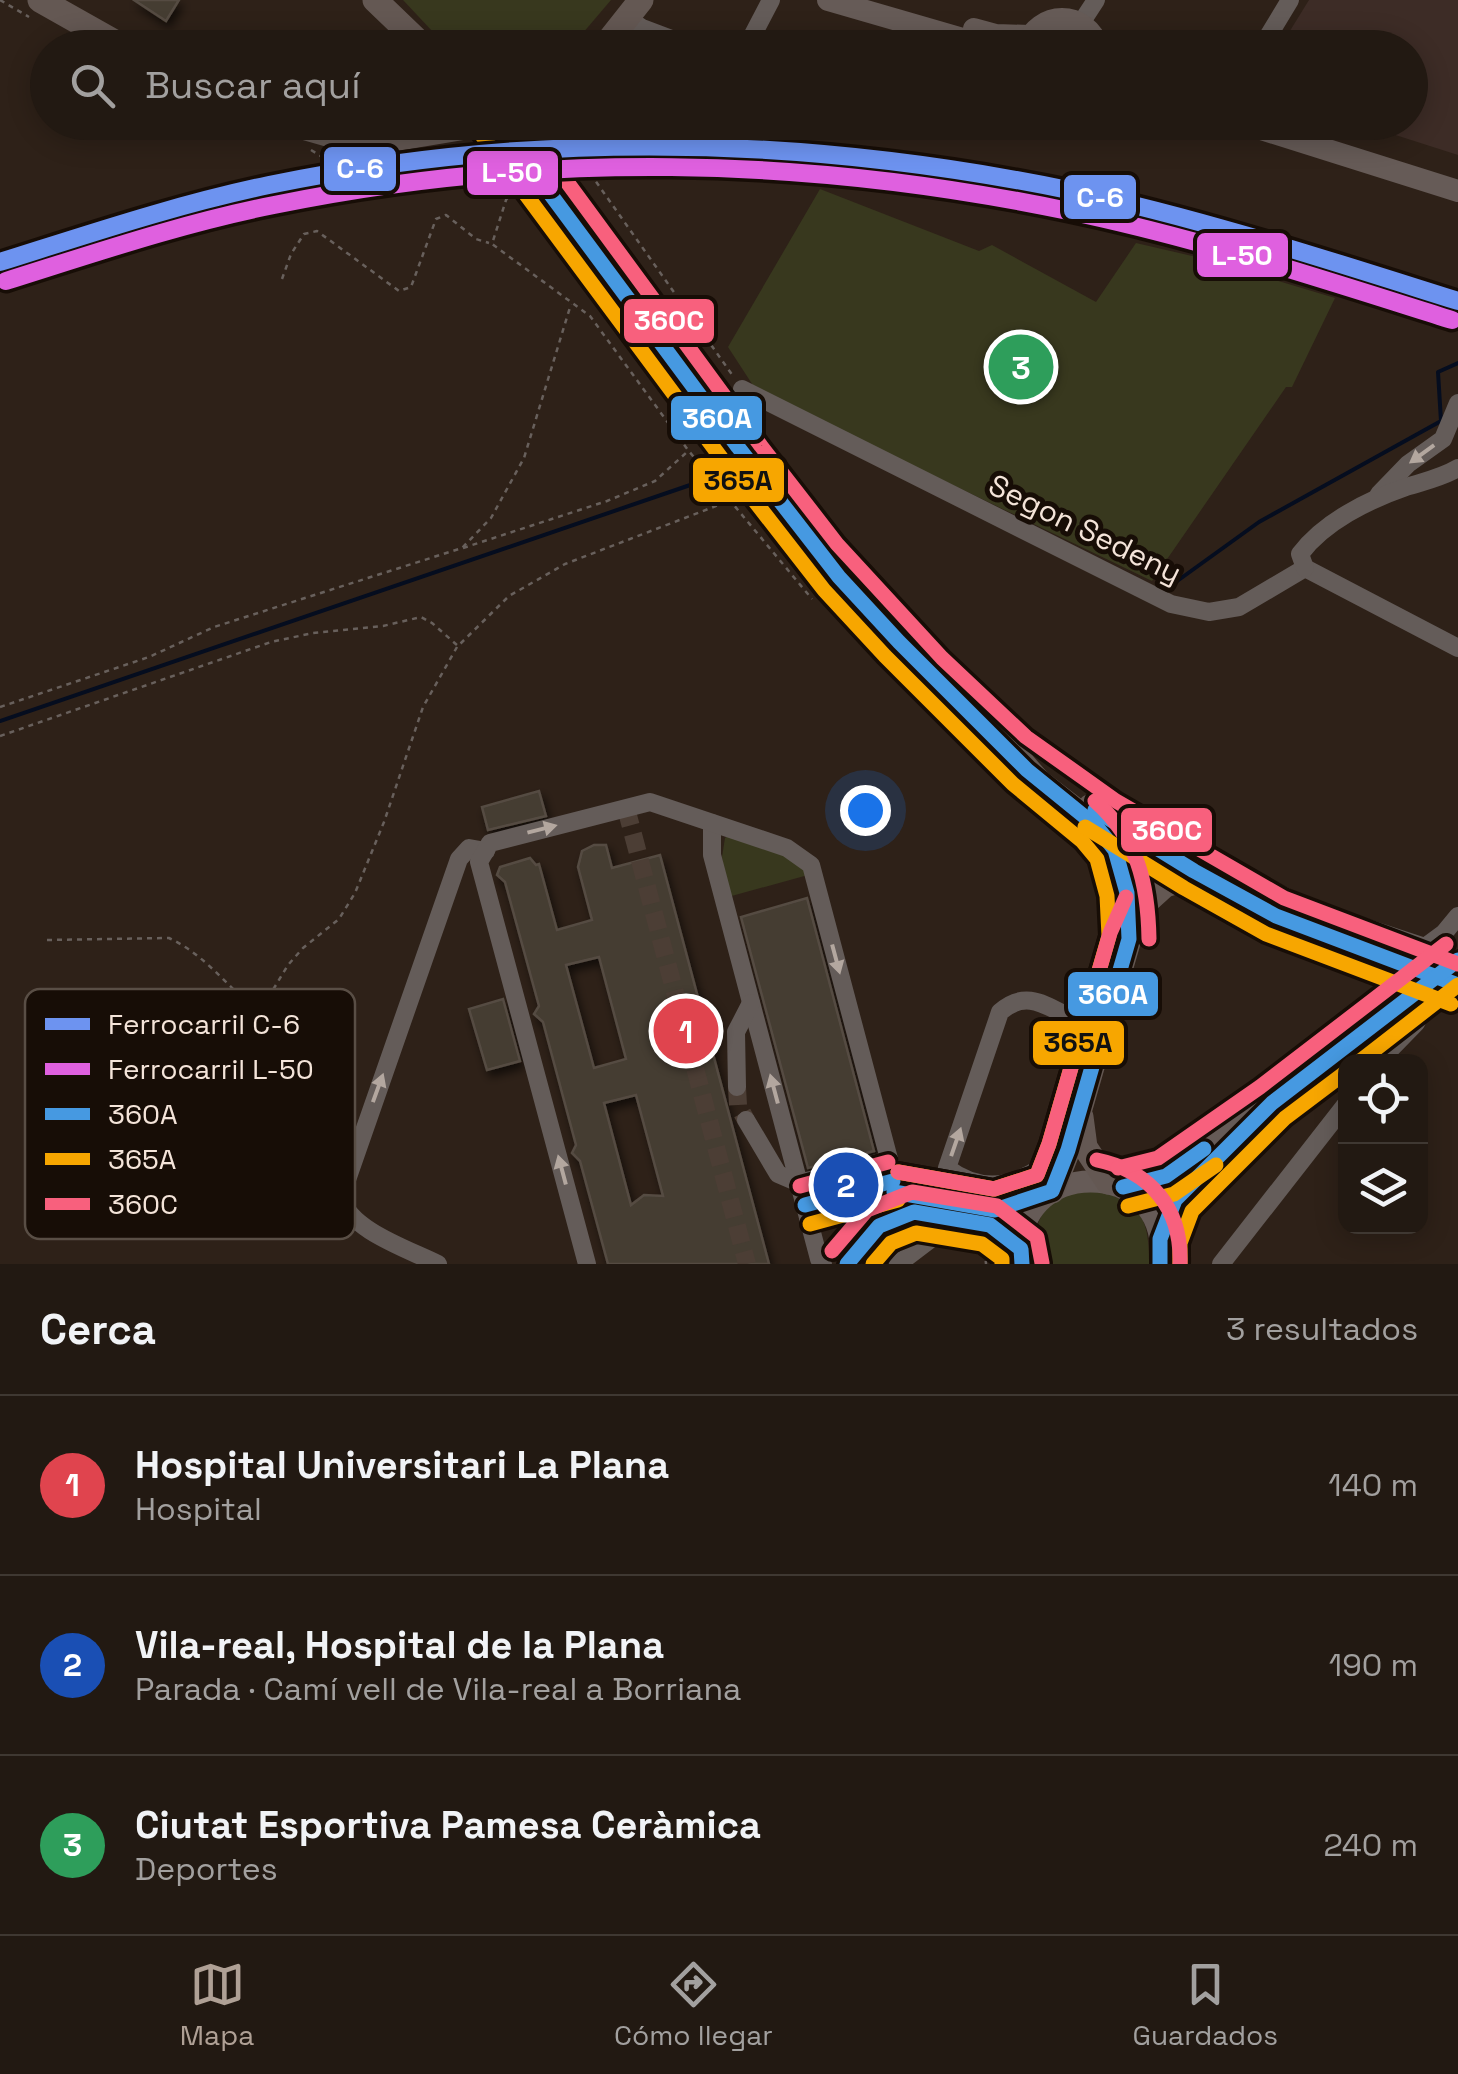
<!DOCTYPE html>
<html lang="es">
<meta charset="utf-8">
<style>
:root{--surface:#221912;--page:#2e2620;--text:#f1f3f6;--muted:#a2a09f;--line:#3f3832;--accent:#afa095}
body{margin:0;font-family:"Space Grotesk",sans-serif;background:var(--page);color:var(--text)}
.controls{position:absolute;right:30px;bottom:30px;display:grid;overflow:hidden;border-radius:20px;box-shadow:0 5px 25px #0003}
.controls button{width:90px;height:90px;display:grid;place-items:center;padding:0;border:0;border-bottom:2px solid var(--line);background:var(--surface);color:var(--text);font:50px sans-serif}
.you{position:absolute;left:865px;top:810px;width:35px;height:35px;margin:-25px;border:8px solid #fff;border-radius:50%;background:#1a73e8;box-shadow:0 0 0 15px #1a73e833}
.badge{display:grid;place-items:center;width:65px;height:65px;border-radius:50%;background:var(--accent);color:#fff;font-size:32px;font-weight:700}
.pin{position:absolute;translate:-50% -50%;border:5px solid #fff;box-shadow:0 2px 10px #0006}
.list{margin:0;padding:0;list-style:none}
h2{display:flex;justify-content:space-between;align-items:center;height:130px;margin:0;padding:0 40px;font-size:42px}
h2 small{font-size:32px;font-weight:400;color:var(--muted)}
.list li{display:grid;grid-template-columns:65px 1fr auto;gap:30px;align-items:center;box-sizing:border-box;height:180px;padding:0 40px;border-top:2px solid var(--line)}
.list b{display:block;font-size:38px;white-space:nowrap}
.list p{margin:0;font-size:32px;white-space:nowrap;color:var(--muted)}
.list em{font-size:32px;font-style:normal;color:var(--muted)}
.icon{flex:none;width:55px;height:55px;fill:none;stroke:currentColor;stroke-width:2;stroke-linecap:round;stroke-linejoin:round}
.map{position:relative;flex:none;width:1458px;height:1264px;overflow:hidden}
.search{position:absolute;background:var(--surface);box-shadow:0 5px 25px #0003;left:30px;right:30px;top:30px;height:110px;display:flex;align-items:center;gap:25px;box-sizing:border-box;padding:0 35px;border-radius:55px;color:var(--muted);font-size:38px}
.sheet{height:670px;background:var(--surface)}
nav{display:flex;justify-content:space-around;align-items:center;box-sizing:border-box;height:140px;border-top:2px solid var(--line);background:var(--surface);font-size:28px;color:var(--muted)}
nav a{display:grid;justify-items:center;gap:5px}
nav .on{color:var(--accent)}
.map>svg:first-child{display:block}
.education{fill:#3d2c26}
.green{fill:#38381e}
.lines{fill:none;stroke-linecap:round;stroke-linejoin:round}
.stream{stroke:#050d1f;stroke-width:4}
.building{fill:#453c32;stroke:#554c43;stroke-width:2.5;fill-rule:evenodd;filter:url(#shadow)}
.minor-tunnel{stroke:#4c3e35;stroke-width:18;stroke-dasharray:18 9;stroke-linecap:butt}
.path{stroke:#68605c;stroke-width:2.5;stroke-dasharray:5 5;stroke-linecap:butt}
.minor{stroke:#645c59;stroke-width:18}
.major{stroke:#665b57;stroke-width:22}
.highway{stroke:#645853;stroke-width:25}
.major-bridge{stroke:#665b57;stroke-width:22}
.highway-bridge{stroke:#645853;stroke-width:25}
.bus-1-casing{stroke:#170d06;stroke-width:22}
.bus-2-casing{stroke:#170d06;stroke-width:22}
.bus-3-casing{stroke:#170d06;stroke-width:22}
.bus-1{stroke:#4699e1;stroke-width:15}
.bus-2{stroke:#f7a600;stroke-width:15}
.bus-3{stroke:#f8607d;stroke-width:15}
.rail-1-casing{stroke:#170d06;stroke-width:25}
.rail-2-casing{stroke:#170d06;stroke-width:25}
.rail-1{stroke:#6d93f0;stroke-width:18}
.rail-2{stroke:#df60df;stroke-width:18}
.oneway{fill:#b3a79f}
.labels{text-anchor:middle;stroke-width:10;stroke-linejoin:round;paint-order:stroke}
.street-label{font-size:30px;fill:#f4e4d9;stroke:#170d06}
.key{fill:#170d06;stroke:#594e45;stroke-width:2.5}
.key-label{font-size:28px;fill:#f4e4d9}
.line-badge{stroke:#170d06;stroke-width:4}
.badge-label{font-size:28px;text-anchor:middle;font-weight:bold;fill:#fff}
.pale-badge-label{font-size:28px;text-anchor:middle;font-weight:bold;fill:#111}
</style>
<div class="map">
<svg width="1458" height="1264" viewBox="0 0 1458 1264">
<defs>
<filter id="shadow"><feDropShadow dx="3.5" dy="6" stdDeviation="5" flood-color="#0009"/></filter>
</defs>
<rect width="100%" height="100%" fill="#2e2118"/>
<!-- education -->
<path class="education" d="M1309,0H1458V155L1358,123L1410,122V48L1280,47Z"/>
<!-- green -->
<g class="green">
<path d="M403,0H611L571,47L448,48Z"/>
<path d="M1063,28L1075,32L1086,48H1037C1043,35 1050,31 1063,28Z"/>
<path d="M820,189L979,251L992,245L1096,302L1136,243L1205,259L1335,298L1292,387H1286L1152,581L756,390L728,347Z"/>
<path d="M731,833L804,864L808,875L728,897L722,857L725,838Z"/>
<path d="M1094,1187C1139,1207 1149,1212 1149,1264H1030C1038,1212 1040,1199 1094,1187Z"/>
</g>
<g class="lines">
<!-- stream -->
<g class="stream">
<path d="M1173,584L1259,522L1441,421L1438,372L1458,363"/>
<path d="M0,721L699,482"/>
</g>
</g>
<!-- building -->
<g class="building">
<path d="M134,0H179L166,21Z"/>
<path d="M539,791L546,816L488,830L482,807Z"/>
<path d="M594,845H606L612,868L660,855L769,1264H608L580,1161L572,1153L576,1145L543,1022L534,1014L539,1006L505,882L497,875L500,867L530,858L536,865L539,864L557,930L592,920L578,867L582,851ZM599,957L626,1059L594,1068L566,965ZM636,1095L663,1196L644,1195L631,1205L604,1103Z"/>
<path d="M807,898L874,1151L808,1168L741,917Z"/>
<path d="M503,999L520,1061L487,1070L469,1009Z"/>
</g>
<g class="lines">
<!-- minor-tunnel -->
<g class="minor-tunnel">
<path d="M626,808L747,1264"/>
<path d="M737,1087L738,1105L746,1120"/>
</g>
<!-- path -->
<g class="path">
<path d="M0,0L29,17"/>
<path d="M71,41L82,48"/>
<path d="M234,122L271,135"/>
<path d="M311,150L324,158L336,157"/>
<path d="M560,168L592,176L733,376"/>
<path d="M520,182L506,200L492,244L590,316L688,450L812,599"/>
<path d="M282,279L291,254L304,234L317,231L399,291L411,287L436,219L446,215L476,239L489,243"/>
<path d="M463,548L607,501L655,481L687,452"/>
<path d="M0,707L149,657L214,627L462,548L491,518L524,458L571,304"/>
<path d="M0,736L271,642L313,633L383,626L421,617L432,623L458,646L509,596L565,564L729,501"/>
<path d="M1270,936L1346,964"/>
<path d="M47,940L169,938C203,954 223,981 250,1005L258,1007L265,1003L288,965L303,948L339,919L355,893L384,822L423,707L457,647"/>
<path d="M984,1241L986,1264"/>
</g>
<!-- minor -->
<g class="minor">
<path d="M627,18L642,28L695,48"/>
<path d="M1081,23L1096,0"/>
<path d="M746,48L771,0"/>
<path d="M1261,48L1290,0"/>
<path d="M742,389L1171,604L1209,612L1239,607L1305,568L1458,648"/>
<path d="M1379,494L1408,464L1443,439L1458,403"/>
<path d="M1305,568L1300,554C1324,522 1368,500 1406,487C1425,481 1441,478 1458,468"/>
<path d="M712,823V855L819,1259L823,1264"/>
<path d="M1187,845L1307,908L1425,947L1444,933L1458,916"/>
<path d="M1076,1020C1047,1007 1027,988 1000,1012L947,1168C977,1191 1009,1189 1040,1168L1086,1033"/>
<path d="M1081,1027L1073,1012C1077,990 1096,986 1116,983"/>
<path d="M1378,1062L1416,1023L1430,993"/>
<path d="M737,1087L736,1032L751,1003"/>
<path d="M746,1120L778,1174L799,1183L889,1160"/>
<path d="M950,1214L944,1217L932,1238L973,1223"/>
<path d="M808,1217L894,1192L995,1210L1046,1195"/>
<path d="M880,1226L914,1212L990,1225L1021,1249"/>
<path d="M438,1264C408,1249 349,1230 341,1197L459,859L469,848L486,851"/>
<path d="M587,1264L479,862L490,843L650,802L787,848L811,865L893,1174L894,1202L847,1264"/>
<path d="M898,1264L932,1238"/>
<path d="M1221,1264L1346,1104"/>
</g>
<!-- major -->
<g class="major">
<path d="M828,0L994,48"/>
<path d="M974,29L996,35L1030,36"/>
<path d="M1025,47C1039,10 1085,9 1099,48"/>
<path d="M1239,122L1458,191"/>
<path d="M1123,1187L1166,1176L1272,1103L1401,1003"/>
<path d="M1160,1239L1175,1200L1230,1144"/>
<path d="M1022,1264C1006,1154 1175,1154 1160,1264"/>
</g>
<!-- highway -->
<g class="highway">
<path d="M40,0L125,48"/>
<path d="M375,0L425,48"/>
<path d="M603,48L641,0"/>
<path d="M285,122L341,138H400L496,122"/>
<path d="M547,185L745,458L822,557L884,626L1013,752L1039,782L1100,829L1120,862L1126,883L1129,939"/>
<path d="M1090,807L1214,882"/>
<path d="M1081,1117L1085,1147L1108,1182"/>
<path d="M1052,1191L1068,1150L1129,939L1144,904L1165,885L1175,882L1196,886L1235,904L1276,916L1458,985"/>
</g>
<!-- major-bridge -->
<path class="major-bridge" d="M1401,1003L1458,960"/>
<!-- highway-bridge -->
<path class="highway-bridge" d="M497,122L547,185"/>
<defs>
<g id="bus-1">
<path d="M497,122L738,447L839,577L899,642L1027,770L1096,826L1115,850L1127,893L1129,939L1068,1150L1052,1191L995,1210L894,1192"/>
<path d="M1095,810L1194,871L1276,916L1458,985"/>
<path d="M1123,1187L1166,1176L1204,1149"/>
<path d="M805,1205L893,1181"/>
<path d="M847,1264L879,1226L914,1212L990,1225L1021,1249L1022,1264"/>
<path d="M1160,1264V1239L1175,1200L1272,1103L1458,960"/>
</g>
<g id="bus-2">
<path d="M481,134L722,459L824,590L885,656L1013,784L1082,841L1097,859L1107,896L1109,936L1049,1144L1037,1175L994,1189L898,1172"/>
<path d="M1085,827L1184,888L1266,934L1451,1004"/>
<path d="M1359,1062L1458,985"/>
<path d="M1128,1206L1174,1194L1216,1165"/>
<path d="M810,1224L898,1200"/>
<path d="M873,1264L891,1243L916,1233L982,1244L1002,1259V1264"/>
<path d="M1180,1264V1243L1192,1211L1285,1118L1346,1072"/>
</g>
<g id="bus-3">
<path d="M523,122L761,446L837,544L942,658L1026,737L1116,801L1284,898L1458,964"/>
<path d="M1095,801C1138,839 1148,884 1149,939"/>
<path d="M1097,1160C1151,1171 1182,1209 1180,1264"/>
<path d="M1118,1168L1158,1158L1260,1087L1446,944"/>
<path d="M898,1172L994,1189L1037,1175L1049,1144L1110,933L1126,897"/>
<path d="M800,1186L888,1162"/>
<path d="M832,1251L867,1210L912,1192L997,1206L1037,1237L1042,1263"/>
</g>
</defs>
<!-- bus-1 casing -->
<use href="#bus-1" class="bus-1-casing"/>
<!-- bus-2 casing -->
<use href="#bus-2" class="bus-2-casing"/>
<!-- bus-3 casing -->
<use href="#bus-3" class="bus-3-casing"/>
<!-- bus-1 -->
<use href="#bus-1" class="bus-1"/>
<!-- bus-2 -->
<use href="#bus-2" class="bus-2"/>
<!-- bus-3 -->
<use href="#bus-3" class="bus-3"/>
<defs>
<path id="rail-1" d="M0,262C89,234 178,204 269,185C535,130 807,136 1073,191C1203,219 1331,261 1458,301"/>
<path id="rail-2" d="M6,281C95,253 183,223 274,205C537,151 806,156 1068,211C1198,238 1325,280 1452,320"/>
</defs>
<!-- rail-1 casing -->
<use href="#rail-1" class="rail-1-casing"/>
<!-- rail-2 casing -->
<use href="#rail-2" class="rail-2-casing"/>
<!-- rail-1 -->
<use href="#rail-1" class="rail-1"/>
<!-- rail-2 -->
<use href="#rail-2" class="rail-2"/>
</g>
<!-- one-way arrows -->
<defs><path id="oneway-solid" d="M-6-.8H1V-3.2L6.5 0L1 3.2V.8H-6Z" transform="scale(2.5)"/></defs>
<g class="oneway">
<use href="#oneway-solid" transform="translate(1422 454) rotate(144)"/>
<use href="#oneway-solid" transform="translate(542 829) rotate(-14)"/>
<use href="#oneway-solid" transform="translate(836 959) rotate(75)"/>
<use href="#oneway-solid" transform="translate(378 1088) rotate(-70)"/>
<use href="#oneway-solid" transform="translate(774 1089) rotate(-105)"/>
<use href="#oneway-solid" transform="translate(956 1142) rotate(-71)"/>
<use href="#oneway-solid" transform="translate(562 1170) rotate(-105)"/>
</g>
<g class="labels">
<!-- street labels -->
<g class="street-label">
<text transform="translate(1085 529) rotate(26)" y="10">Segon Sedeny</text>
</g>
</g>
<!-- legend -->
<rect x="25" y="989" width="330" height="250" rx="15" class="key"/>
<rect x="45" y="1018" width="45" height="12" fill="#6d93f0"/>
<rect x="45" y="1063" width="45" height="12" fill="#df60df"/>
<rect x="45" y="1108" width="45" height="12" fill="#4699e1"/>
<rect x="45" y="1153" width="45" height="12" fill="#f7a600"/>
<rect x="45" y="1198" width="45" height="12" fill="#f8607d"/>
<g class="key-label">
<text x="108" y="1034">Ferrocarril C-6</text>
<text x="108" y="1079">Ferrocarril L-50</text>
<text x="108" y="1124">360A</text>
<text x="108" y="1169">365A</text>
<text x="108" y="1214">360C</text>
</g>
<g class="line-badge">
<rect x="322" y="145" width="76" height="48" rx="10" fill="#6d93f0"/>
<rect x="465" y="149" width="95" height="48" rx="10" fill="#df60df"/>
<rect x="1062" y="173" width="76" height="48" rx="10" fill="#6d93f0"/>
<rect x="1195" y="231" width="95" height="48" rx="10" fill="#df60df"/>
<rect x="622" y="297" width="94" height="48" rx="10" fill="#f8607d"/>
<rect x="669" y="394" width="95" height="48" rx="10" fill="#4699e1"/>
<rect x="691" y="456" width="95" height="48" rx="10" fill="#f7a600"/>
<rect x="1119" y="806" width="95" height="48" rx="10" fill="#f8607d"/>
<rect x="1066" y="970" width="94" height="48" rx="10" fill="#4699e1"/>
<rect x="1031" y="1019" width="95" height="48" rx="10" fill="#f7a600"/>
</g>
<g class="badge-label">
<text x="360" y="178">C-6</text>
<text x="512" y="182">L-50</text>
<text x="1100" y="207">C-6</text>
<text x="1242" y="265">L-50</text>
<text x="669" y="330">360C</text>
<text x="717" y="428">360A</text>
<text x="1167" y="840">360C</text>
<text x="1113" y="1004">360A</text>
</g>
<g class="pale-badge-label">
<text x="738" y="490">365A</text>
<text x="1078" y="1052">365A</text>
</g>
</svg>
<div class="controls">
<button><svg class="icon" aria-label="locate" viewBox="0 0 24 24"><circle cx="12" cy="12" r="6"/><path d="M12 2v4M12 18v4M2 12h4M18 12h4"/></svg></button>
<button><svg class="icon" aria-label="layers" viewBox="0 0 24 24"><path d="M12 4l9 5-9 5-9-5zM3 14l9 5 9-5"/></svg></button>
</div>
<div class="you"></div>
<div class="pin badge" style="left:686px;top:1031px;background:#e0444e">1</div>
<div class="pin badge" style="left:846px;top:1185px;background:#1a4fb4">2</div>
<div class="pin badge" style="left:1021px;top:367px;background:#2e9e5b">3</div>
<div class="search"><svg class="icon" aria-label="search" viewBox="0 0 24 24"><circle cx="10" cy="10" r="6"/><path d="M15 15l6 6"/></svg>Buscar aquí</div>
</div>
<section class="sheet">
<h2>Cerca<small>3 resultados</small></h2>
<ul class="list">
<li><span class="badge" style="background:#e0444e">1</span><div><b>Hospital Universitari La Plana</b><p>Hospital</p></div><em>140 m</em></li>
<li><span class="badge" style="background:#1a4fb4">2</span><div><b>Vila-real, Hospital de la Plana</b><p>Parada · Camí vell de Vila-real a Borriana</p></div><em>190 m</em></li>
<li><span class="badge" style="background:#2e9e5b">3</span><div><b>Ciutat Esportiva Pamesa Ceràmica</b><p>Deportes</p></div><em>240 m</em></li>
</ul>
</section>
<nav>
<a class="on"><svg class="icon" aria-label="map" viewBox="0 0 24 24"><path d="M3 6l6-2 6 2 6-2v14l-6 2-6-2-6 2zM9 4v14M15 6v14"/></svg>Mapa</a>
<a><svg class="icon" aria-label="directions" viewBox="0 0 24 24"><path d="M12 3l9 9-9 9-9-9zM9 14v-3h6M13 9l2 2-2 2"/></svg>Cómo llegar</a>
<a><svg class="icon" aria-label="saved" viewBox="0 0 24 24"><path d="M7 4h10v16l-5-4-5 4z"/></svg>Guardados</a>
</nav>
